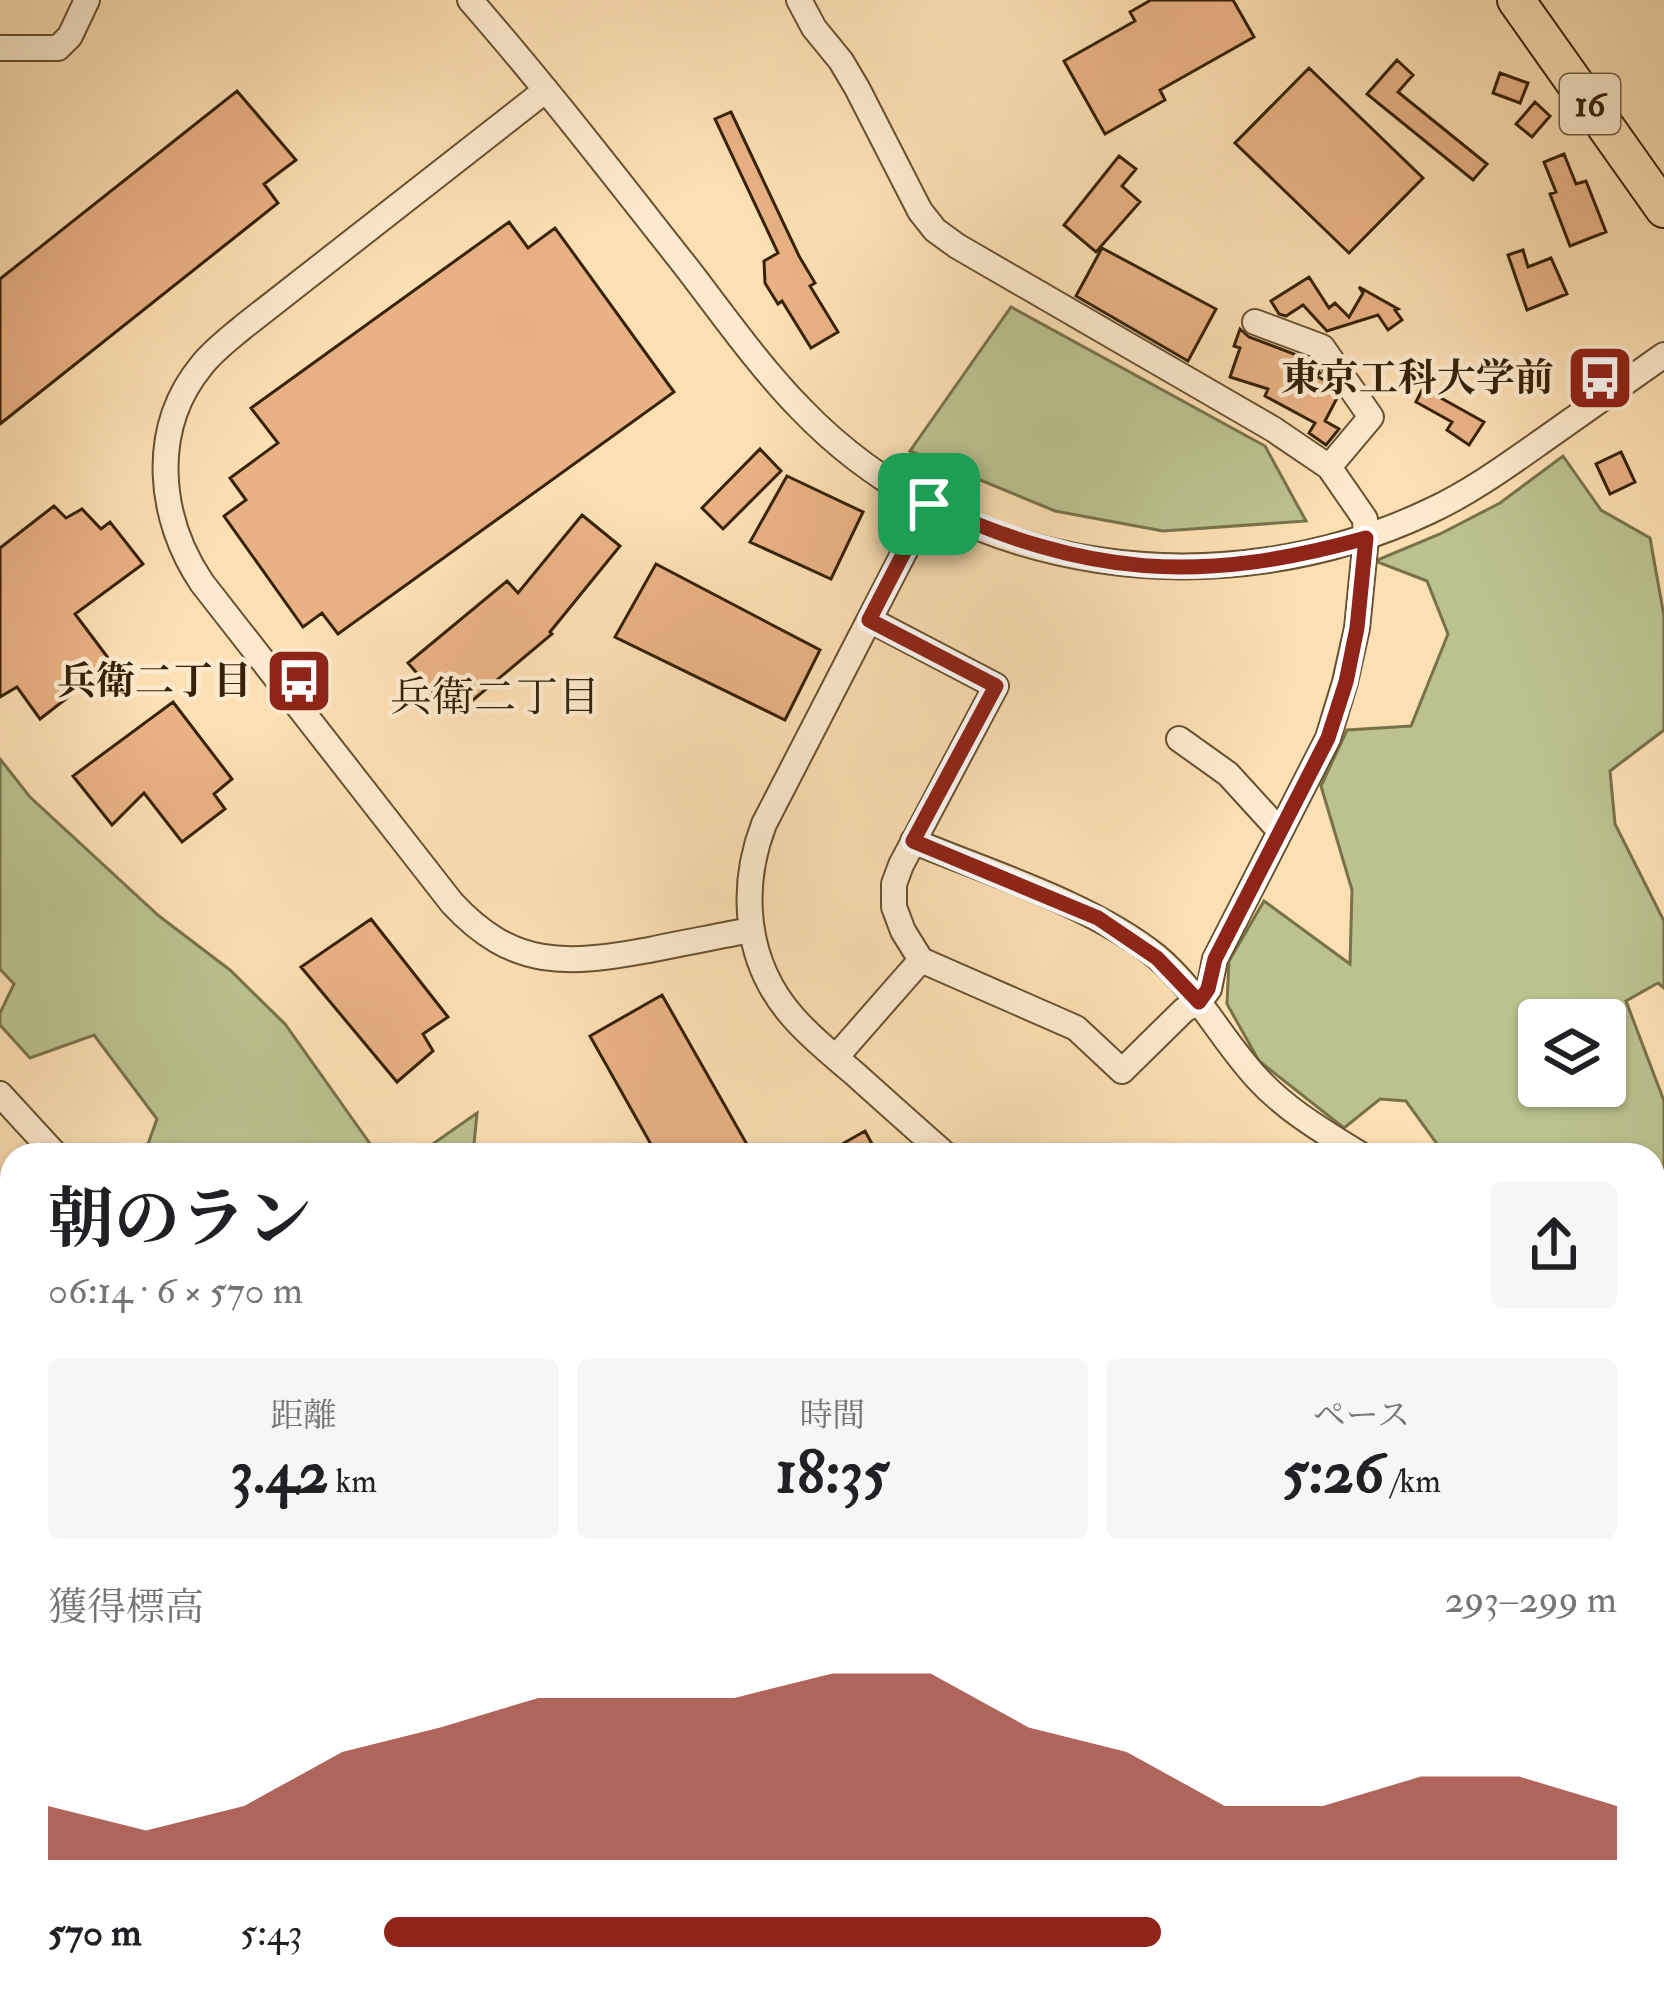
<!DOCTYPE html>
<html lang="ja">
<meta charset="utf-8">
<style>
:root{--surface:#fff;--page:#f6f6f6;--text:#202124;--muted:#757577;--accent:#8f2418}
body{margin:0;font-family:"IM FELL Double Pica","Noto Serif JP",serif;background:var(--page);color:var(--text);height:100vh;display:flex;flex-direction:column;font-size:45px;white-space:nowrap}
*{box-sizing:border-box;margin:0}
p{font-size:39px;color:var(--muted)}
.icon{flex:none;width:66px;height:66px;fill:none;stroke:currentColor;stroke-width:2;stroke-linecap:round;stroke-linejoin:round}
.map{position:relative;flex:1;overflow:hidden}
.panel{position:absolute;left:0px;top:1143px;width:1665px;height:858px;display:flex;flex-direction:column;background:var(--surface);border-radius:36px 36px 0 0;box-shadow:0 3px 9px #0004}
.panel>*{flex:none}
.controls{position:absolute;left:1518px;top:999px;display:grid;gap:24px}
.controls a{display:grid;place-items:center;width:108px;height:108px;border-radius:12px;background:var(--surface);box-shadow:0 3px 9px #0004;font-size:60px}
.pin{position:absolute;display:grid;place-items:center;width:102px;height:102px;color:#fff;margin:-51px;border-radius:24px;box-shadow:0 6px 18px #0006}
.round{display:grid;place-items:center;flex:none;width:126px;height:126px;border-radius:12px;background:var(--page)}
.overview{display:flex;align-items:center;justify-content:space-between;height:204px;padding:0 48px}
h1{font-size:66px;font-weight:700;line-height:90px}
.figures{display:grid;grid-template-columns:repeat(3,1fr);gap:18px;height:204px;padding:12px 48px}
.figures div{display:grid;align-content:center;border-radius:12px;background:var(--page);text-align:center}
.figures b{font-size:60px;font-weight:700}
.figures small{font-size:33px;font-weight:400}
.figures p{font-size:33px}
.chart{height:336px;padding:24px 48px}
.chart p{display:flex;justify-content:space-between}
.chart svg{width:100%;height:216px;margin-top:12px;fill:var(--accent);opacity:.7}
ul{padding:0 48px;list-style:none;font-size:39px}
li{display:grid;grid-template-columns:192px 144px 1fr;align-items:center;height:90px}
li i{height:30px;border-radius:15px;background:var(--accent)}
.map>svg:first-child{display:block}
</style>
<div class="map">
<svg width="1664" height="2001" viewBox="0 0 1664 2001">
<rect width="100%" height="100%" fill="#fcdfb3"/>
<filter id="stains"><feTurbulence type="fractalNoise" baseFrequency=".00167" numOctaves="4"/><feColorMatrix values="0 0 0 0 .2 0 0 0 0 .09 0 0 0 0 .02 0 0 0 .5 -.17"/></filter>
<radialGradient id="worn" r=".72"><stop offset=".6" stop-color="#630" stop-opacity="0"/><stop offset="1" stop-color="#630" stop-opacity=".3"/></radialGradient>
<!-- green -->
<path fill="#bbc28f" stroke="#78724a" stroke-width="3" fill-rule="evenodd" d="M1011 307 1265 446 1306 521 1163 531 1055 511 910 451Z
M1563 456 1601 510 1650 538 1664 616V730L1610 771 1615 824 1664 921V988L1658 983 1626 1001 1664 1101V1325L1659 1306 1653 1304V1155H1445L1406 1101 1380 1099 1344 1128 1259 1061 1227 1004 1229 961 1264 901 1350 964 1352 890 1321 786 1347 730 1411 726 1448 634 1427 581 1375 561 1440 534 1500 503ZM1539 1020H1605V1086H1539Z
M0 759 30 797 159 916 230 970 285 1024 378 1155H144L157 1119 94 1035 30 1058 0 1025V1013L14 984 0 969Z
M477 1113 473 1155H417Z
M0 1497 12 1502V1989H170L169 2001H0Z
M254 1989H421L423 1996 430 2001H254Z
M906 1989H1323V2001H907Z"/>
<!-- building -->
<path fill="#e9b284" stroke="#362206" stroke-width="3" d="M1151 0H1233L1254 37 1160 90 1165 100 1105 134 1064 61 1135 21 1130 12Z
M1397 60 1413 75 1398 92 1487 164 1473 180 1367 94Z
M1309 68 1423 178 1349 253 1235 143Z
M1500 73 1528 83 1520 103 1493 93Z
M237 91 296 160 264 184 278 203 0 424V279Z
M1535 102 1550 116 1532 137 1516 124Z
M731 112 799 256 815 283 810 286 838 332 811 348 782 301 778 304 765 283 764 261 778 253 715 119Z
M1564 154 1576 184 1586 181 1606 232 1570 246 1550 194 1556 192 1544 162Z
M1119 156 1136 169 1122 186 1140 202 1096 252 1064 225Z
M509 222 528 248 555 228 674 392 338 634 322 613 303 627 224 516 246 500 230 478 278 443 251 408Z
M1102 248 1216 309 1188 361 1076 296Z
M1523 250 1528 267 1551 258 1567 294 1527 310 1508 255Z
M1309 277 1329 308 1335 303 1349 317 1363 293 1359 287 1398 309 1395 310 1402 320 1388 330 1378 315 1327 331 1303 305 1286 316 1279 314 1271 301Z
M1240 329 1249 337 1302 357 1315 366 1320 373 1316 376 1326 381 1337 398 1325 421 1339 429 1326 445 1309 433 1315 423 1265 396 1268 389 1230 377 1240 348 1234 346Z
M1423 388 1484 422 1469 445 1447 430 1452 422 1416 402Z
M760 449 781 471 723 529 702 508Z
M1621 452 1635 482 1610 494 1596 464Z
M787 476 863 512 831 579 750 542Z
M54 506 66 518 82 509 101 529 110 522 143 564 75 614 112 663 40 719 17 687 0 697V548Z
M582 515 620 546 550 632 552 634 454 716 408 663 507 581 518 593Z
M656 564 820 650 785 720 615 637Z
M173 702 232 779 214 794 225 809 182 842 144 793 112 825 73 776Z
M371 919 448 1017 423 1034 433 1051 397 1082 301 967Z
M662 995 753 1155H657L590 1036Z
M865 1131 878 1155H823Z"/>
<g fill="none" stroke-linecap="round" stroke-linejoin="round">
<!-- minor casing -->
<g stroke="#685131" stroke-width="28">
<path id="minor" d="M470 0C546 87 616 178 687 268 724 316 759 366 801 409 963 578 1224 609 1430 511 1471 492 1508 465 1545 439 1585 411 1624 383 1664 355
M799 0 814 28 841 61 857 88 920 211 935 230 957 246 1273 429 1329 467 1365 519 1366 538 1357 628 1345 682 1328 738 1215 959 1209 989 1199 1002 1184 1010 1122 1071 1076 1028 921 960 903 931 894 907V884L901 865 996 686 870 620
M0 48H58L70 36 87 0
M546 90 243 327C229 339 214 350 202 365 149 429 158 518 202 583L452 903C513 969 566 965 649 950 682 943 716 937 750 930
M1255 322 1322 347 1371 417 1329 467
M929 504 764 824C739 889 745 963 793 1017 811 1038 834 1056 855 1074 885 1101 915 1128 946 1155
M1179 739 1228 774 1280 831
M913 841C990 873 1091 904 1156 956 1197 990 1221 1039 1257 1078 1286 1110 1324 1132 1361 1155
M836 1057 921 960
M0 1094 56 1155
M1653 1406 1664 1409
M680 1989 687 2001
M706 2001 768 1989"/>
</g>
<!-- highway casing -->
<g stroke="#362206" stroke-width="40">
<path id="highway" d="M1516 0 1664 209"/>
</g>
<!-- path -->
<path stroke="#362206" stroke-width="3" stroke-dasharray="9 6" stroke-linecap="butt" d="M631 1989 640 2001"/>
<!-- minor -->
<use href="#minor" stroke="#fdeace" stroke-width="24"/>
<!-- highway -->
<use href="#highway" stroke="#fcdfb3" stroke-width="36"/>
<!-- rail -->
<path stroke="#362206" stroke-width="6" stroke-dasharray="21 21" stroke-linecap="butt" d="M0 1221 12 1240
M0 1336 12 1367
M205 2001 206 1989"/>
</g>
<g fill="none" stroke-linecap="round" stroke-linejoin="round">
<!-- route casing -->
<g stroke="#fff" stroke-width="24">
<path id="route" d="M929 504C1088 576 1197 585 1366 538L1357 628 1346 682 1328 738 1215 959 1208 989 1199 1002 1157 958 1098 918 913 841 996 686 869 620Z"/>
</g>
<!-- route -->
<use href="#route" stroke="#8f2418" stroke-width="15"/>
</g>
<!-- icons -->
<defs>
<g id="bus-square" transform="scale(3.45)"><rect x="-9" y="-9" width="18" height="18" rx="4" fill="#8f2418" stroke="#fdeace"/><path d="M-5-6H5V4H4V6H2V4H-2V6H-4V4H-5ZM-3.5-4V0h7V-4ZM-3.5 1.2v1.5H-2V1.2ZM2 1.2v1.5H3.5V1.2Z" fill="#fff"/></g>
</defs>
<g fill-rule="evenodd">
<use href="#bus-square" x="1600" y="378"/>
<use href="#bus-square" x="299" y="681"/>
</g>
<g text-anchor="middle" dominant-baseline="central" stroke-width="9" stroke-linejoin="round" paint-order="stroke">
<!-- shield labels -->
<rect fill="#fdeace" stroke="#725e42" stroke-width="3" x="1560" y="74" width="60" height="60" rx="9"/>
<g font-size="36" font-weight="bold" fill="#362206">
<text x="1590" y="104">16</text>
</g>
<!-- poi labels -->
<g font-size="39" font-weight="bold" fill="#362206" stroke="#fdeace" text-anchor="end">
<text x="1554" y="378">東京工科大学前</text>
<text x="252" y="681">兵衛二丁目</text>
</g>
<!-- neighbourhood labels -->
<g font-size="42" fill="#362206" stroke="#fdeace">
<text x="495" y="698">兵衛二丁目</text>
</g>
</g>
<rect width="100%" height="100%" filter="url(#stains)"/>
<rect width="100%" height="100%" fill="url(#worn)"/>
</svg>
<div class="controls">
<a><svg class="icon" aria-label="layers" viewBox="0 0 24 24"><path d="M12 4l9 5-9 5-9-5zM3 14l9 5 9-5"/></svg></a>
</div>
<div class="pin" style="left:929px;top:504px;background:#1e9e55"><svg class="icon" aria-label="arrive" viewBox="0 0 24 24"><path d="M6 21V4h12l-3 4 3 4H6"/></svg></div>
<section class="panel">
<div class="overview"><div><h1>朝のラン</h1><p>06:14 · 6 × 570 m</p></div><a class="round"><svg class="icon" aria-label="share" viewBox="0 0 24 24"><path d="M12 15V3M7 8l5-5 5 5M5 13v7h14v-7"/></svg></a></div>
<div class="figures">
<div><p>距離</p><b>3.42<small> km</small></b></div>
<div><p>時間</p><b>18:35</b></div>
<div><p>ペース</p><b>5:26<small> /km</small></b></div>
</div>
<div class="chart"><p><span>獲得標高</span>293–299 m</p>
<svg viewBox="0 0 160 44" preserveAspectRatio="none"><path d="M0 44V33L10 38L20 33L30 22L40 17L50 11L60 11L70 11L80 6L90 6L100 17L110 22L120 33L130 33L140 27L150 27L160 33V44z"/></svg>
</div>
<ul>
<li><b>570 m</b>5:43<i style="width:63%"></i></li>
</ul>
</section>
</div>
